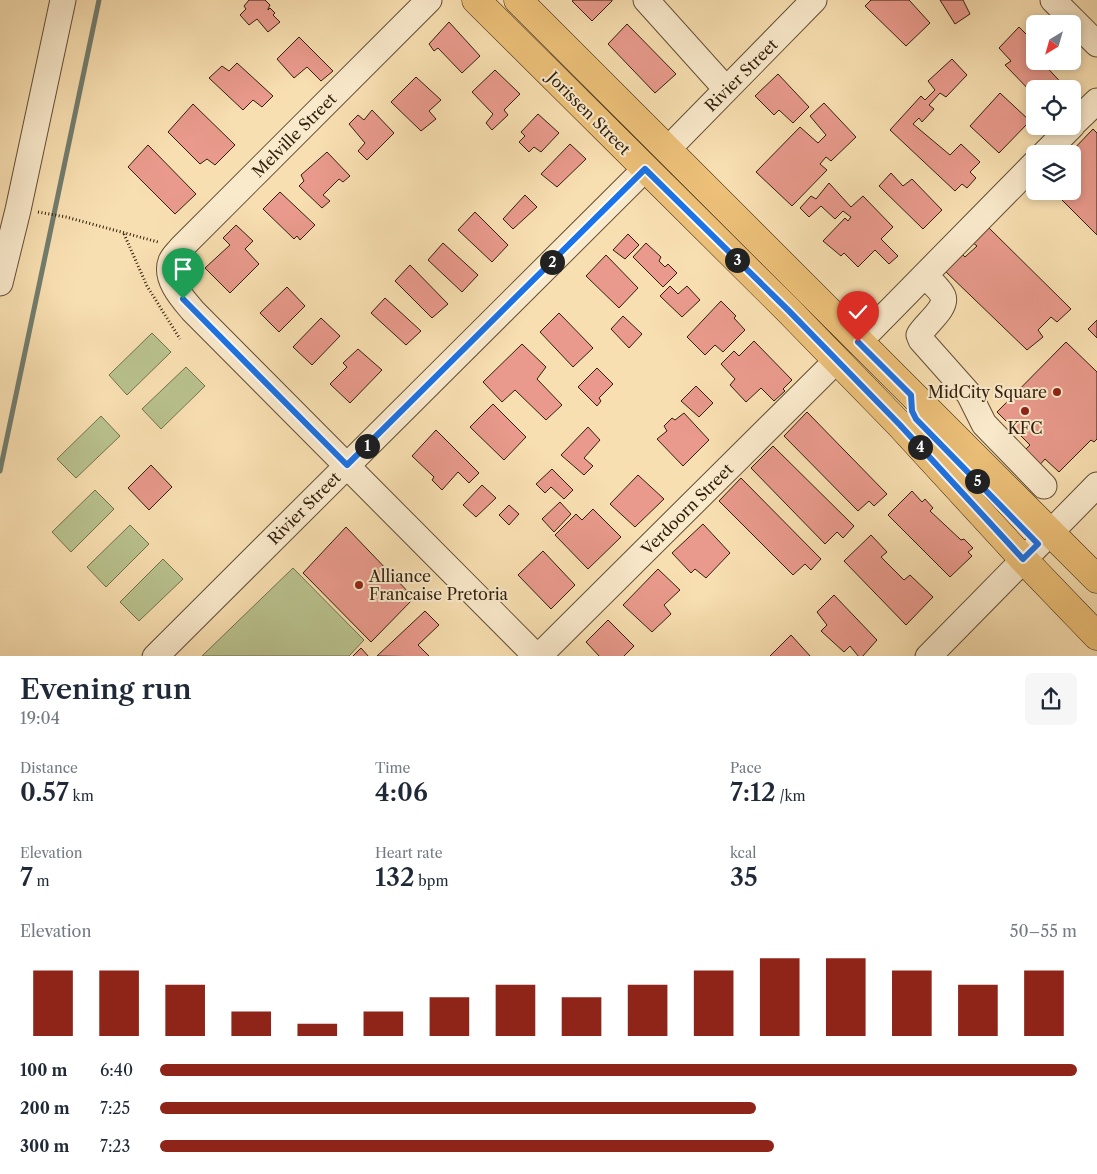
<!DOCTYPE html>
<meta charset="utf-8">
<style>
:root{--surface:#fff;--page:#f6f6f7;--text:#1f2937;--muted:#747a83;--accent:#8f2418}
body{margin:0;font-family:"Libre Caslon Text",serif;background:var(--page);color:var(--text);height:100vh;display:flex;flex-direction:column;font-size:19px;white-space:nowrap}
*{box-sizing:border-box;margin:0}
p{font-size:16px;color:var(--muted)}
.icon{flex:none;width:28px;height:28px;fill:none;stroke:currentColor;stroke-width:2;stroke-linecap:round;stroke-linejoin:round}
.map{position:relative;height:656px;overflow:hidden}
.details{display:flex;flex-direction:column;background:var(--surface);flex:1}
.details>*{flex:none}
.needle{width:32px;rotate:217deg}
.controls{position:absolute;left:1026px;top:15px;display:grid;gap:10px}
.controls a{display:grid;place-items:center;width:55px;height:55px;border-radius:8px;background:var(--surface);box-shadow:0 2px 8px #0003;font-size:25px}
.pin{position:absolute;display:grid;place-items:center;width:42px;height:42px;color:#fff;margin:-51px -21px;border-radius:50% 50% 50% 0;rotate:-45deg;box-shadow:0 0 5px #0007}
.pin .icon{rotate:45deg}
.km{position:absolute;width:25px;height:25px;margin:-12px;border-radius:50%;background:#222;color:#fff;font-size:14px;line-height:25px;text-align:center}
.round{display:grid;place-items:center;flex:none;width:52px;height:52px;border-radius:8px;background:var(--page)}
.headline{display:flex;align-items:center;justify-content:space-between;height:85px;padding:0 20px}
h1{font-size:28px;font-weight:600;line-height:38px}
.stats{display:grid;grid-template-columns:repeat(3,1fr);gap:8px;height:85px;padding:5px 20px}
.stats div{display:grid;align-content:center}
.stats b{font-size:25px;font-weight:600}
.stats small{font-size:14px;font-weight:400}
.stats p{font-size:14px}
.chart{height:140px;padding:10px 20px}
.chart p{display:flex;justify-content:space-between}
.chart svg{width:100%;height:90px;margin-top:5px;stroke:var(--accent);stroke-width:6}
ul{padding:0 20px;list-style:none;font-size:16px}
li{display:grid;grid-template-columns:80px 60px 1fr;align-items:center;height:38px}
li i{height:12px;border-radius:6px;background:var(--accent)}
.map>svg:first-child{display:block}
</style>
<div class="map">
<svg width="1097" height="657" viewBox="0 0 1097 657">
<rect width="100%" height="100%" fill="#f8dfb1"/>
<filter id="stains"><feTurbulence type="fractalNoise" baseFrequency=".004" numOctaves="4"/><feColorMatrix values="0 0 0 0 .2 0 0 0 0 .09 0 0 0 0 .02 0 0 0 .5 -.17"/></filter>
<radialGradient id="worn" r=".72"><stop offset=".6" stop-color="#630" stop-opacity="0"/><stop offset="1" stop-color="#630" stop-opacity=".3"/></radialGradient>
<!-- garden -->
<path fill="#b9c28e" stroke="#75704d" d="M152 333 171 352 127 395 109 375Z
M186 367 205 386 161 429 142 409Z
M101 416 120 436 76 478 57 459Z
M95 490 114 509 71 552 52 532Z
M130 525 149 544 106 587 87 567Z
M163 559 183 579 139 621 120 602Z
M293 568 364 640 349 656H202Z"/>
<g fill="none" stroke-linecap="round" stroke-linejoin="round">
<!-- stream -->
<path stroke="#727d6e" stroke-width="5" d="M0 471 99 0"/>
</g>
<!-- building -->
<path fill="#e99a8c" stroke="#311f0c" d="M249 0H265L270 5 268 9V10L270 8 275 13 273 15 280 22 268 32 257 19 249 25 240 15 246 9 244 6Z
M574 0H612V1L592 21 572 1Z
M871 0H909L930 23 906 46 865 6Z
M940 0H963L970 14 955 24Z
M449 22 480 56 462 73 438 48 434 51 429 44Z
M627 24 676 74 655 93 608 44Z
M1019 27 1034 42 1028 48 1035 55V61H1041L1067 89H1035V96L1005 65 1011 61 999 48Z
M299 37 333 71 321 81 307 67 294 78 277 59Z
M952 59 967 75 946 97 940 93 929 105 934 109 922 122 919 118 913 124 950 155 961 144 980 162 970 172 976 178 967 188 962 184 955 191 890 130 921 96 925 100 935 90 928 81Z
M237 63 273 96 262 107 253 100 243 110 209 78 222 66 229 71Z
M495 70 520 94 504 110 508 115 492 130 486 123 493 114 472 92Z
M778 74 809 107 793 123 779 110 774 115 755 96Z
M416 77 441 100 429 111 436 119 421 131 391 102Z
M1000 93 1030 121 999 153 970 126Z
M824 103 856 137 831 161 826 157 820 164 827 170 792 206 756 172 800 127 818 143 826 135 810 116Z
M193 104 235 145 215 165 207 159 200 164 168 132Z
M372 110 394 133 367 160 358 151 365 143 349 124 358 115 364 120Z
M538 114 559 133 541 152 534 147 529 152 519 142 525 136 521 132Z
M1093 129 1097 133V235L1053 191H1072V154H1069Z
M570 144 586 159 557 187 541 174Z
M148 145 196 194 175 214 128 167Z
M327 152 350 176 343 182 339 179 323 195 330 201 322 208 299 186 304 181 301 175Z
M891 173 903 186 912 179 942 210 923 229 879 186Z
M829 183 851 207 863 196 893 227 881 239 898 256 889 264 875 250 858 267 844 253 841 256 823 241 845 218 848 221 851 217 843 211 835 219 821 206 809 217 800 208 811 196 816 199Z
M280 192 315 225 300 240 297 236 294 239 263 209Z
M525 195 537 207 513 229 503 219Z
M475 212 508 245 492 262 458 230Z
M236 225 253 241 245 249 259 264 230 293 205 268 230 245 223 238Z
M987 226 1071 309 1057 322 1051 317 1038 330 1043 337 1027 350 944 270 961 253 965 257 977 246 972 242Z
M628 234 639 245 625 259 613 250Z
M443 243 478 275 462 292 428 260Z
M646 243 661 257 659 261 665 267 668 264 677 273 663 287 633 257Z
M606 255 638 288 619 308 586 276Z
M410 265 448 304 432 318 395 281Z
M670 286 678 294 687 286 700 300 682 317 660 296Z
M287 287 305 306 279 332 260 313Z
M385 298 421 331 406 345 371 313Z
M721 301 736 316 734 318 745 330 723 352 715 345 705 355 687 337Z
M559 313 593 348 573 367 540 332Z
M623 316 642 334 629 348 611 329Z
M321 318 340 336 312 365 293 347Z
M1097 320V338L1088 329Z
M754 341 792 380 783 389 785 391 774 401 761 388 746 402 730 385 735 379 721 364 734 351 739 356Z
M1066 342 1097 372V439L1094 442 1091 440 1059 472 1045 459 1036 469 1021 454 1030 445 997 412Z
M522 344 546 367 537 379 562 405 546 420 515 390 502 402 483 382Z
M358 349 382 370 350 403 330 384 347 367 343 363Z
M597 368 613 384 599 398 601 401 597 406 578 387Z
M696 386 713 403 699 417 681 401Z
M493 404 526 437 504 460 470 427Z
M807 412 887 494 874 506 869 501 858 511 784 436Z
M684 413 709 440 683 466 657 439 667 431 664 426 672 418 675 420Z
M588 427 600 440 584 458 593 466 584 475 561 455Z
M436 430 479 473 469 483 458 472 442 490 432 480 434 477 412 456Z
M773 446 854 526 843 538 837 532 825 544 751 468Z
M151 465 172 487 149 510 128 488Z
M552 469 573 490 564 499 551 487 545 493 536 484Z
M638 475 664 499 635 527 610 504Z
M741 478 821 559 811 570 805 564 793 575 719 501Z
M482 485 496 498 476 517 463 505Z
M912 491 922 502 925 499 933 508 930 511 961 540 964 539 973 548 968 552 972 556 950 577 888 515Z
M560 502 571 514 554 532 542 519Z
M509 505 519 514 509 525 499 515Z
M593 509 621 537 588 569 555 535 576 514 582 520Z
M703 524 730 553 706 578 695 569 691 573 672 553Z
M346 527 414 598 371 642 303 573Z
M871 535 887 552 881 557 904 580 910 575 933 597 906 625 844 561Z
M543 551 575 585 551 609 518 575Z
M658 569 680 590 664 605 671 614 652 632 623 605Z
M834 595 877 640 862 657H859L850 646 844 652 821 631 827 625 817 612Z
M425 611 439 625 418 645 430 657 377 656Z
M608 620 634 646 623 657H600L586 642Z
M791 635 811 657H771L770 656Z
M361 648 369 657H352Z"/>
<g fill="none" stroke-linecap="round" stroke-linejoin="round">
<!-- minor casing -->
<g stroke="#634f35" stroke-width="27">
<path id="minor" d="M429 0 181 248C178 252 173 256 171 261 164 279 183 299 193 311L537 657
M646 0 726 89
M1053 0 1097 44
M1072 125 1097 101
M667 150 814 0
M1044 154 1072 126
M925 275C930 281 940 289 943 296 948 308 925 324 919 335L921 340 969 394 984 424 1044 486
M0 283 18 210 63 0
M859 342 1035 163
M155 657 645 169
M538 657 836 361
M928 657 1097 485"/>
</g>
<!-- major casing -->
<g stroke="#311f0c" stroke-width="29">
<path id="major" d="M476 0 788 310 900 425 1023 559 1097 636
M518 0 1097 579"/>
</g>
<!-- path -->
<path stroke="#311f0c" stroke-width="3" stroke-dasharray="1 2.5" stroke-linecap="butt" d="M38 212 66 217 158 242
M124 234 147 286 180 339"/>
<!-- minor -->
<use href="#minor" stroke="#faeacc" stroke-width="25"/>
<!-- major -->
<use href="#major" stroke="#ecc078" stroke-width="28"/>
</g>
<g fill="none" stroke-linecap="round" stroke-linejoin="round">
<!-- route casing -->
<g stroke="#fff" stroke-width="10">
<path id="route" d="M183 299 347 465 645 169 788 310 900 425 1023 559 1038 544 916 419 912 411 911 395 858 342"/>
</g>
<!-- route -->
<use href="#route" stroke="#1a73e8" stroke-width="6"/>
</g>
<!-- markers -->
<g fill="#8f2418" stroke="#faeacc" stroke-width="2">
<circle cx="1057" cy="392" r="5"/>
<circle cx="1025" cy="411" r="5"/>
<circle cx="359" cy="585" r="5"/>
</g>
<g text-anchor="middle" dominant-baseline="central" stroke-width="4" stroke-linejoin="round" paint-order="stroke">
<!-- street labels -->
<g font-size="16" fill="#311f0c" stroke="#faeacc">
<text transform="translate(741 75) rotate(-45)">Rivier Street</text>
<text transform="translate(589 113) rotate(45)">Jorissen Street</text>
<text transform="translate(294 135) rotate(-45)">Melville Street</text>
<text transform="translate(304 508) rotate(-45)">Rivier Street</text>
<text transform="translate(687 509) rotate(-45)">Verdoorn Street</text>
</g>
<!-- poi labels -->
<g font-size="16" fill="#311f0c" stroke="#faeacc" text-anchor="end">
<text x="1047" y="392">MidCity Square</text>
<text x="1025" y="428" text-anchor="middle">KFC</text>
<text x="369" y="576" text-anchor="start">Alliance<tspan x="369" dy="18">Francaise Pretoria</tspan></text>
</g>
</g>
<rect width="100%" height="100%" filter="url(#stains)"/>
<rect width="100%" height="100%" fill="url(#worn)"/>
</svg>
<div class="controls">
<a><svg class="needle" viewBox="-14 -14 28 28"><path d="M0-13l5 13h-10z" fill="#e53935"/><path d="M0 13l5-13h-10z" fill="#747a83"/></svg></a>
<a><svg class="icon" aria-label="locate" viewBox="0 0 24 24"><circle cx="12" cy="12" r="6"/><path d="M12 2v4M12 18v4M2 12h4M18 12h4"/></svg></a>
<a><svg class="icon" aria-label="layers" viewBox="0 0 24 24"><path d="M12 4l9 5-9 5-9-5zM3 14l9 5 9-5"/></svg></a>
</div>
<div class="pin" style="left:183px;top:299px;background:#1e9e55"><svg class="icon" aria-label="arrive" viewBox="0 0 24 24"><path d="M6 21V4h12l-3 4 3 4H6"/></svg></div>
<div class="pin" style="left:858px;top:342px;background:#d93025"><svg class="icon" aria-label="check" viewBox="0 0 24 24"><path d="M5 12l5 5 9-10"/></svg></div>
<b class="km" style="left:367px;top:446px">1</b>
<b class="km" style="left:552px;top:262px">2</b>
<b class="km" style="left:737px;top:260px">3</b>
<b class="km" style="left:920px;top:447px">4</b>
<b class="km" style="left:977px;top:481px">5</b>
</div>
<section class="details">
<div class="headline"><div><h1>Evening run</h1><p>19:04</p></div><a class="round"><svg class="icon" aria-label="share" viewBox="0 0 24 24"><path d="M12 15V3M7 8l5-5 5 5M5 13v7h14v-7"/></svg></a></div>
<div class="stats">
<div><p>Distance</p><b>0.57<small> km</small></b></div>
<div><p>Time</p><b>4:06</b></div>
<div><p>Pace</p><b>7:12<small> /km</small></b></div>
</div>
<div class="stats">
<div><p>Elevation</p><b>7<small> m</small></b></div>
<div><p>Heart rate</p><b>132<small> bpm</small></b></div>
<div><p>kcal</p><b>35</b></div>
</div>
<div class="chart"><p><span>Elevation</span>50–55 m</p>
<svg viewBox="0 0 160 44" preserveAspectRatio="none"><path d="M5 44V12M15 44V12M25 44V19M35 44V32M45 44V38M55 44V32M65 44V25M75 44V19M85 44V25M95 44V19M105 44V12M115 44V6M125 44V6M135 44V12M145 44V19M155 44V12"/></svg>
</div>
<ul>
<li><b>100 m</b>6:40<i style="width:100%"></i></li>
<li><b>200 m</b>7:25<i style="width:65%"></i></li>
<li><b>300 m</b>7:23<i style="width:67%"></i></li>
</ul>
</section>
